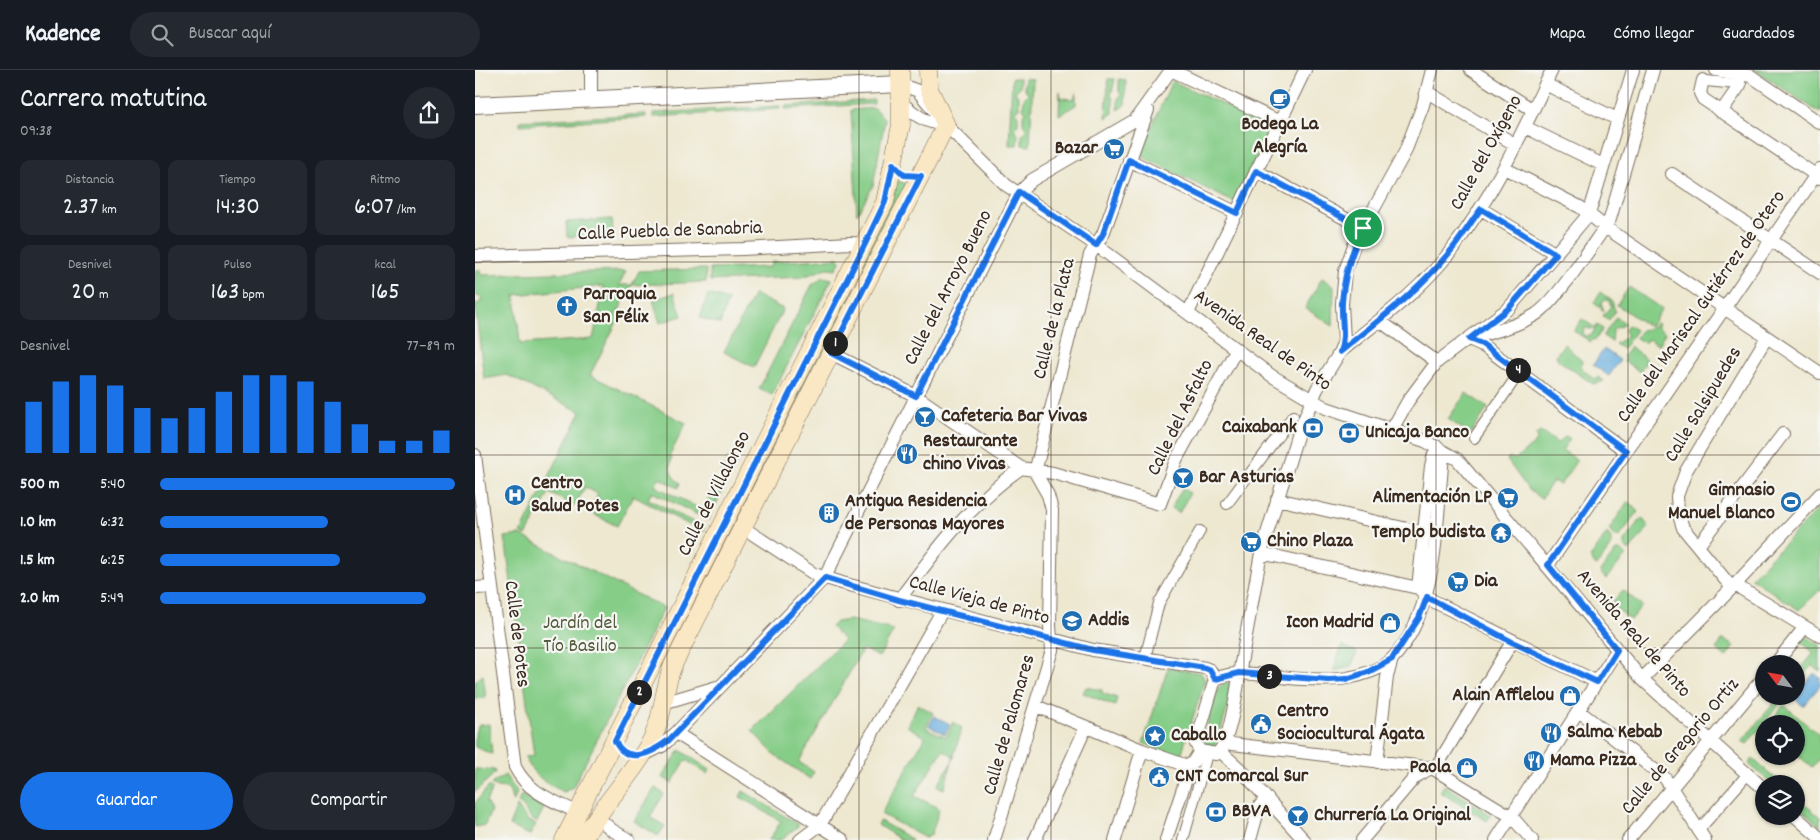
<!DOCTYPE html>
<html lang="es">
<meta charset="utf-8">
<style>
:root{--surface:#171b24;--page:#242831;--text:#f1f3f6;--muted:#9ea1a6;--line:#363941;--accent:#1a73e8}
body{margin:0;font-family:Dekko,sans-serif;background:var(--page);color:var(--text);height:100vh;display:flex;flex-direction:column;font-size:19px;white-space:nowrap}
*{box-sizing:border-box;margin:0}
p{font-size:16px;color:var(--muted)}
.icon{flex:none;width:28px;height:28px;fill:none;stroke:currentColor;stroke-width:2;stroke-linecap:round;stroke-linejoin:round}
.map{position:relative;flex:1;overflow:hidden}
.details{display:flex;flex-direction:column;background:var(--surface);width:475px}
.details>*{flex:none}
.needle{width:32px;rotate:301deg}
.fabs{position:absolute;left:1280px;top:585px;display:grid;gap:10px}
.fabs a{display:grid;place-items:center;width:50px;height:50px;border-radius:50%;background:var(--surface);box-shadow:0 1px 4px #0004;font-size:25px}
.pin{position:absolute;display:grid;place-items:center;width:42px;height:42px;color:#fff;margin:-21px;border:2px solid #fff;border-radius:50%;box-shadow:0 1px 5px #0007}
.km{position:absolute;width:25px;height:25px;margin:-12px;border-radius:50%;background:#222;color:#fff;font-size:14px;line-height:25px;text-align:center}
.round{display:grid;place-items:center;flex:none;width:52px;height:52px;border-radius:26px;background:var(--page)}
.overview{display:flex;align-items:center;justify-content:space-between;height:85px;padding:0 20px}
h1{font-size:28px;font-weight:600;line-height:38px}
.metrics{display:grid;grid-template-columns:repeat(3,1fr);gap:8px;height:85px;padding:5px 20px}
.metrics div{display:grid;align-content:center;border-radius:10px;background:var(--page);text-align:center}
.metrics b{font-size:25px;font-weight:600}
.metrics small{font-size:14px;font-weight:400}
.metrics p{font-size:14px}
.chart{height:140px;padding:10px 20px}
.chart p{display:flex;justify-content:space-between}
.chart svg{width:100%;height:90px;margin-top:5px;stroke:var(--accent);stroke-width:6}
.cta{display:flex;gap:10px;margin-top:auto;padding:10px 20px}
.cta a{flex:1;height:58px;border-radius:30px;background:var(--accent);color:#fff;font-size:20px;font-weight:600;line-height:58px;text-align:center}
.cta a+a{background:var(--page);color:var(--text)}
ul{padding:0 20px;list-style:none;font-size:16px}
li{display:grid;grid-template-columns:80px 60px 1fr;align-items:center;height:38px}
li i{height:12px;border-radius:6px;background:var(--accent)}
header{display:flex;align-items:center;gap:30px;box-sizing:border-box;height:70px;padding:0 25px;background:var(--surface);border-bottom:1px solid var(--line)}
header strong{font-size:24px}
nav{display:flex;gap:28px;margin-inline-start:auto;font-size:18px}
.search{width:350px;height:45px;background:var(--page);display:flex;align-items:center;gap:12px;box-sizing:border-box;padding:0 18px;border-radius:28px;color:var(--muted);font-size:19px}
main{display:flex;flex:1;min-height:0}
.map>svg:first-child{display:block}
</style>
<header>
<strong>Kadence</strong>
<div class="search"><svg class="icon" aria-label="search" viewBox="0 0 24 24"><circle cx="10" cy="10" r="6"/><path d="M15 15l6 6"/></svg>Buscar aquí</div>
<nav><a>Mapa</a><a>Cómo llegar</a><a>Guardados</a></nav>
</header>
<main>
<section class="details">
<div class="overview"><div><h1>Carrera matutina</h1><p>09:38</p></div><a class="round"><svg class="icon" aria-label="share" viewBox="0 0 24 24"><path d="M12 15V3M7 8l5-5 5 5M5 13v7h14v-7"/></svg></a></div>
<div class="metrics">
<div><p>Distancia</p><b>2.37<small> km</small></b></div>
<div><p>Tiempo</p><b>14:30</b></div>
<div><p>Ritmo</p><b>6:07<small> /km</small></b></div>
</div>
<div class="metrics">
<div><p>Desnivel</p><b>20<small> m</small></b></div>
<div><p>Pulso</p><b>163<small> bpm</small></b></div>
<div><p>kcal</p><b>165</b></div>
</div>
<div class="chart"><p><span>Desnivel</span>77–89 m</p>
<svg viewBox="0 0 160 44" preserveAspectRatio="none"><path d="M5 44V19M15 44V9M25 44V6M35 44V11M45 44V22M55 44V27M65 44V22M75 44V14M85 44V6M95 44V6M105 44V9M115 44V19M125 44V30M135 44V38M145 44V38M155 44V33"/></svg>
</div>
<ul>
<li><b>500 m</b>5:40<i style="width:100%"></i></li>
<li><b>1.0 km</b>6:32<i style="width:57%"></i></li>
<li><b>1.5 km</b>6:25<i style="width:61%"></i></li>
<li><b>2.0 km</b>5:49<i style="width:90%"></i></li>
</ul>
<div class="cta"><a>Guardar</a><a>Compartir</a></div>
</section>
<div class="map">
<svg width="1345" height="770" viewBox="0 0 1345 770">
<rect width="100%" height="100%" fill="#f6f6f2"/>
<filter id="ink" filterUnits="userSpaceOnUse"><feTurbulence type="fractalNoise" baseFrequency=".02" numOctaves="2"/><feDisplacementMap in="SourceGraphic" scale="10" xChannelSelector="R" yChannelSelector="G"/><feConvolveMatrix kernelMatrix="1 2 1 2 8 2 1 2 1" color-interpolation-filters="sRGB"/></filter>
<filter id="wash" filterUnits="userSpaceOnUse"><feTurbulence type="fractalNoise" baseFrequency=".0096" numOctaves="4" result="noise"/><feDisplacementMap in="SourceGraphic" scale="20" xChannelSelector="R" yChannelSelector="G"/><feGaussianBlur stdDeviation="1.12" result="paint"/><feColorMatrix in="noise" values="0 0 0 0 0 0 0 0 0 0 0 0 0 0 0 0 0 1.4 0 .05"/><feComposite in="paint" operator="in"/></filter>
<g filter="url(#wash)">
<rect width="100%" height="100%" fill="#eee8d0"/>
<!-- green -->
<path fill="#86cd88" stroke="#607c53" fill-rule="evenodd" d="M1280 0H1345V43Z
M537 8H545V17L540 22 544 28V38L540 41 543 45V54L539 58 543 65 542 75H534Z
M550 8 558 9 555 76 547 75V65L552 60 548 54V45L551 42 548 38 549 28 553 24 549 17Z
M633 9H640L636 25 638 29V43L631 48Z
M644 9 651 10 650 35 643 40V29L646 25 644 21Z
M697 11 795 56 760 133 664 85Z
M585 21 586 28 599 29 601 22V35L584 45Z
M399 30V34L310 39V36Z
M305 36V39L179 47 178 43Z
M399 38 410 49 398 116 382 144 376 40Z
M171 44V47L45 55V51Z
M422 110 433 115 385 210 380 207Z
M137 149 138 164 92 167 91 152Z
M363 188 365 192 361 199 352 198 328 207 235 211V199L295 197 297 192Z
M231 199V212L157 215 141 246 144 248 115 305 211 353 194 387 197 388C193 399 196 407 205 413L203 418 184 408 180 416 236 444 233 450 177 422 173 429 230 458 228 462 158 426 142 456 114 442 123 424 110 417 100 436 74 423 51 466 46 463 106 342 32 305 9 309 0 236V233L4 234 7 228 0 225V200H5L6 205 151 201 144 215H157L164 201ZM129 216 118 269 45 274 40 225Z
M348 207 357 209 297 325 284 319 337 215Z
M847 208 859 216 858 256 830 238Z
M375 217 380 219 256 466 250 463Z
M1154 217 1187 239 1175 257 1142 235Z
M1125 222 1137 231 1140 241 1134 250 1128 246 1136 236 1134 231 1130 230 1126 233 1129 241 1119 233Z
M199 223 207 246 185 253 178 230Z
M233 224 253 230 245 254 225 248Z
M279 224 308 239 279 297 249 282Z
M1141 247 1150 253 1147 256 1138 259 1137 272 1128 266Z
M1107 249 1119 257 1117 259 1109 258 1108 264 1110 266H1116L1122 255 1128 259 1120 270 1118 269 1116 272 1099 261Z
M1180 253 1183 254 1181 257 1190 263 1183 275 1173 269 1170 273 1161 268 1166 260 1177 258Z
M1153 255 1161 260 1148 279 1140 274 1151 267 1150 258Z
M1089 274 1107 291 1106 298 1120 310 1123 307 1129 311 1118 314 1083 290 1081 285Z
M1155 276 1172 290 1165 302 1149 291 1150 289 1148 287Z
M991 323 1013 338 995 364 973 349Z
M1065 362 1083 373 1091 366 1095 369 1087 380 1102 390 1085 415 1078 411 1066 429 1053 419 1032 390 1033 388 1041 389 1062 371 1061 365Z
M255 386 263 390 253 411 245 406Z
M242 412 250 416 239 438 231 433Z
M707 419 715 423 704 443 696 438Z
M1153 431 1163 442 1144 467H1140L1134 460Z
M1345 437V520L1324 540 1276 508Z
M1167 448 1174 457 1154 481 1149 476V471Z
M1132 463 1136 469V477L1121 496 1115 488Z
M45 465 189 538 98 717 89 722C70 713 58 706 50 687L59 686 30 467Z
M246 472 252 475 189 600 183 599Z
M1145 480 1151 485 1131 509 1125 502 1141 481Z
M1148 520 1167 536 1156 550 1136 534Z
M375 550 419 560 404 587 388 579 324 692 339 702 335 709 300 685 277 661 369 570 356 557 361 552Z
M1330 566 1345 575V601L1337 595 1321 614V604L1339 583 1326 572Z
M1248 570 1259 576 1251 588 1241 579Z
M867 575 882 582 876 597 858 601Z
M693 598 726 603 730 610 706 685 702 687 668 673Z
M8 605 11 628 0 629V611Z
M750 612 754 613 758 620 742 672 739 676H733L728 669 743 618Z
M611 617 627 620V623L642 628 640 636 608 623Z
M1305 626H1311L1272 674 1267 671Z
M443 634 458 643 451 658 471 667 478 652 487 658 469 719 462 716 480 687 468 680 439 726 462 737 464 741 456 765 450 768 406 744 450 667 432 656Z
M1309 635 1345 666V687L1337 697 1321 684V654H1293Z
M14 654 17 684 0 677V663L4 655Z
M205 680 235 700 232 704 211 690 197 713 187 707Z
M1278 689 1307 714H1297L1274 694Z
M0 699 19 700 20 703 0 722Z
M30 705 42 722 39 731 37 730 35 722 31 718 22 717 16 714Z
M969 715 1016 745 1012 751 965 722Z
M14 716 17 719 11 732 16 741 10 755 0 757V733Z
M180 718 189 724 175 747 190 756 183 766 159 751Z
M268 721 323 754V756L306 770H294L306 751 265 727Z
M46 725 69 738 62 752C51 748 52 737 43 733Z
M1321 727 1345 747V756L1321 735Z
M42 736 53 751 61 754 55 765 34 756Z
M405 751 438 770H426L403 755Z"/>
<!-- water -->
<path fill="#68adde" stroke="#526c7e" d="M1129 279 1145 290 1134 306 1118 295Z
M1339 603 1345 608V616L1328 636 1319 628Z
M459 646 475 654 470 664 454 656Z"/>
</g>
<g filter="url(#ink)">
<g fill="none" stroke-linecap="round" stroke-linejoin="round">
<!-- pedestrian casing -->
<g stroke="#7a6c5c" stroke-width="12">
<path id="pedestrian" d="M1231 11 1262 14
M999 368 1040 309
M752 434 818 346
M670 588 684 533 725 461
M1223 761 1272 705
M708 770 732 684"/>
</g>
<!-- minor casing -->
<g stroke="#7a6c5c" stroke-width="14">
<path id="minor" d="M116 0V29
M696 0 805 52
M957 0 948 35 930 82 879 175 870 201 867 234 869 271 865 282 842 319 822 366 786 483 766 593C763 611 756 675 741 684L725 681 721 674 740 609C767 597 799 608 827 609 842 609 857 611 872 608 886 606 907 599 917 589 964 541 961 449 968 386L961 376
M996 0 1058 40
M1241 0 1276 6 1345 53
M1228 10 1225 23 1228 29 1345 108
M425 14 443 21 471 55 531 115 621 175 797 306 851 338 950 371 982 389 1167 609 1289 719
M1070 14 1142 49
M952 22 1041 75
M427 33C441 46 451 53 471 55
M1246 42 1265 15
M1050 57 1128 95
M654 90 762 143
M1029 98 1105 137 1130 157 1345 303
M781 101 888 158
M1197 104 1345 203
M1006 139 1081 184
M0 186 268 179 375 173 391 174
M713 243 830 0
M905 251 962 292
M999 267C1020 262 1042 256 1060 245 1081 232 1115 178 1130 157L1135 149 1178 0
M994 269 1007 275 1151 381
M865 282C903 251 945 221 975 182 1018 127 1047 63 1077 0
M356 283 441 326 546 398 578 403 685 434 701 390 761 280
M916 361 933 331 962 292 1034 238 1114 144 1158 0
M0 385 40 697C53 723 79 731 104 743
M560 402 615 185 628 164 673 40
M802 429 941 461 960 462
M267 457 339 504 367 513 618 580 730 598 735 600 740 609
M1223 476 1308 364
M786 483 943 518 958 531 1122 612
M1073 495 1345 99
M1260 515 1345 566
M0 518 17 517
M943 518 956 396 961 376
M1257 518 1345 424
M424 530C460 481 495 434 546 398
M1300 594 1330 557
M1167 609 1257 518 1208 458 1203 442 1202 426 1211 401 1292 267
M188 633 242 617
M561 636 667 680 715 697
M1104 641 1190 708 1230 770
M201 663 368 770
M749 673 957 698 1037 747 1057 770
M745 681 767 701 829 770
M167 686 187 676 201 663 350 507 544 123 557 110 660 50 696 0
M902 692 912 607 917 589
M121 746 137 760 154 770
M1320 746 1345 768
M325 770 345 755 467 541
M519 770 577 580 575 556 577 440 573 425 560 402
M560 770 611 657
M640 770 667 680
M691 770 715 697 725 681
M775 770 784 737 787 733 793 729
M887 770 940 707 963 694 1037 572
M1021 770 1142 580
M1153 770 1289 607"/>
</g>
<!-- tertiary casing -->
<g stroke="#7a6c5c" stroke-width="18">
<path id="tertiary" d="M0 35 425 14"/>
</g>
<!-- secondary casing -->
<g stroke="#7a6c5c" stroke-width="19">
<path id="secondary" d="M89 770 410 132 426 55 425 0
M108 770C127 733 158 706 177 669 189 646 188 619 198 595L471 55 454 19 453 0"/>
</g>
<!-- pedestrian -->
<use href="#pedestrian" stroke="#fff" stroke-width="10"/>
<!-- minor -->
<use href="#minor" stroke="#fff" stroke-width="12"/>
<!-- tertiary -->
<use href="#tertiary" stroke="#fff" stroke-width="16"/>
<!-- secondary -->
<use href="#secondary" stroke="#fae7c3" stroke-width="18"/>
</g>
</g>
<g fill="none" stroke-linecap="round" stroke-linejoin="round" filter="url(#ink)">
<!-- route casing -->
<g stroke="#fff" stroke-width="10">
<path id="route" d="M654 90 762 143 781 101 888 158C876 182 869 205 867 232 866 250 871 266 865 282 903 251 943 221 974 183 986 169 995 153 1006 139L1081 184 1034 238 994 269 1007 274 1151 381 1073 495 1142 580 1122 612 1037 572 952 527 944 548 917 589 893 602 871 609 854 610 764 603 740 609 735 600 730 598 618 580 424 530 350 508 194 670C177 683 152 696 140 671L390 174 410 132 418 94 429 105 446 106 356 283 441 326 544 122 621 175 628 164Z"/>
</g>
<!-- route -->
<use href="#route" stroke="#1a73e8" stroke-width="6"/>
</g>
<!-- grid -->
<path fill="none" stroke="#3b2a1e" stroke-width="1" stroke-opacity="0.55" d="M192 0V770M384 0V770M576 0V770M769 0V770M961 0V770M1153 0V770M0 192H1345M0 385H1345M0 578H1345"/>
<!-- icons -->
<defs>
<g id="cafe-disc" transform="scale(1.125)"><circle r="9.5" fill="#1f6fb2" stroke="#f6f6f2"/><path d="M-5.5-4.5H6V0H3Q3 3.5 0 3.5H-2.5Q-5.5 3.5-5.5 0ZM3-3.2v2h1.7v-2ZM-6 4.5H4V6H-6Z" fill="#fff"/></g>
<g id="supermarket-disc" transform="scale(1.125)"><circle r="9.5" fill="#1f6fb2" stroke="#f6f6f2"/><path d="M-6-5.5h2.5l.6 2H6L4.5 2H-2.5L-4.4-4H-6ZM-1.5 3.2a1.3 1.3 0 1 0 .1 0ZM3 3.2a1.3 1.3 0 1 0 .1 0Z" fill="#fff"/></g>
<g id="church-disc" transform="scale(1.125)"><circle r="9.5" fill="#1f6fb2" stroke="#f6f6f2"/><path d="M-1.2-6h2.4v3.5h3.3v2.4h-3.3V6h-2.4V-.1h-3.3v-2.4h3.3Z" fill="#fff"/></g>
<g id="bar-disc" transform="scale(1.125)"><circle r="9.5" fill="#1f6fb2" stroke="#f6f6f2"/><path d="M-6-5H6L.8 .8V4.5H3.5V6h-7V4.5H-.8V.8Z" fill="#fff"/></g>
<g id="bank-disc" transform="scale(1.125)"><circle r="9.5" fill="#1f6fb2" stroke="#f6f6f2"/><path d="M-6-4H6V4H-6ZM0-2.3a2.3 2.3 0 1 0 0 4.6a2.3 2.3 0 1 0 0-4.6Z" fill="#fff"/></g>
<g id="restaurant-disc" transform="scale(1.125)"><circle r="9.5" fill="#1f6fb2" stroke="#f6f6f2"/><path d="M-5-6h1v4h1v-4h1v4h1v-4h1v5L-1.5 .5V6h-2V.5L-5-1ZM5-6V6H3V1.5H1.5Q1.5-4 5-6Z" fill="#fff"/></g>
<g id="hospital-disc" transform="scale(1.125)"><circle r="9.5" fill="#1f6fb2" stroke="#f6f6f2"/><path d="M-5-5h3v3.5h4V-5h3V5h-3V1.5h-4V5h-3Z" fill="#fff"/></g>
<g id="stadium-disc" transform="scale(1.125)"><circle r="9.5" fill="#1f6fb2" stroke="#f6f6f2"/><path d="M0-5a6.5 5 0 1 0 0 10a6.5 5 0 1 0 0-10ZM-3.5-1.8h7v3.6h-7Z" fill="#fff"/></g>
<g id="building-disc" transform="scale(1.125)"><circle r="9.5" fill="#1f6fb2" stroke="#f6f6f2"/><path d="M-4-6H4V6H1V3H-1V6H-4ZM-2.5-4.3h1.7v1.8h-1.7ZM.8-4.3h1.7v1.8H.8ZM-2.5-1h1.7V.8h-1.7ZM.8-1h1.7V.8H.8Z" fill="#fff"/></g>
<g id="temple-disc" transform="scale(1.125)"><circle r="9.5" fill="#1f6fb2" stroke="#f6f6f2"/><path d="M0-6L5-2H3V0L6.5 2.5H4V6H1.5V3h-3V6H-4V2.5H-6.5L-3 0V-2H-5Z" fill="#fff"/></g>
<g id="school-disc" transform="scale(1.125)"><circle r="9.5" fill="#1f6fb2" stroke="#f6f6f2"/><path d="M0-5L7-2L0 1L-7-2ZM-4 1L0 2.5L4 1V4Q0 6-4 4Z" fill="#fff"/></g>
<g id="shop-disc" transform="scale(1.125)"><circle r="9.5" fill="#1f6fb2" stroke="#f6f6f2"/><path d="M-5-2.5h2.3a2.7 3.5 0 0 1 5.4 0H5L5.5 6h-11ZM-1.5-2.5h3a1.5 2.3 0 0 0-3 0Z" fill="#fff"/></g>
<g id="civic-disc" transform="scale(1.125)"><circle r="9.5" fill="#1f6fb2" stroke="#f6f6f2"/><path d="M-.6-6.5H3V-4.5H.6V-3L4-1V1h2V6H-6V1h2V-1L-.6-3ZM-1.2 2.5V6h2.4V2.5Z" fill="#fff"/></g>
<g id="sight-disc" transform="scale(1.125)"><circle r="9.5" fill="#1f6fb2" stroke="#f6f6f2"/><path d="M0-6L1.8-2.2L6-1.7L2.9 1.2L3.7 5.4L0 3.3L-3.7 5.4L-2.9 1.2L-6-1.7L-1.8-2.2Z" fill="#fff"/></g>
</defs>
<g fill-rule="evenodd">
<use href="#cafe-disc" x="805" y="29"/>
<use href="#supermarket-disc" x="639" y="79"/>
<use href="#church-disc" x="92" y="236"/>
<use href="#bar-disc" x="450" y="347"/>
<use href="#bank-disc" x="838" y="358"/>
<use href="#bank-disc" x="874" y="363"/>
<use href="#restaurant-disc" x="432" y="384"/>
<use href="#bar-disc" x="708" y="408"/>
<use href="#hospital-disc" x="40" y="425"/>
<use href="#supermarket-disc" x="1033" y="428"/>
<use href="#stadium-disc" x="1316" y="432"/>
<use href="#building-disc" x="354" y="443"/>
<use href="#temple-disc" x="1026" y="463"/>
<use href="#supermarket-disc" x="776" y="472"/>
<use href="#supermarket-disc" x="983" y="512"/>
<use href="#school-disc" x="597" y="551"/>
<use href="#shop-disc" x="915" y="553"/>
<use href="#shop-disc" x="1095" y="626"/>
<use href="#civic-disc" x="786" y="654"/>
<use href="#restaurant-disc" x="1076" y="663"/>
<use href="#sight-disc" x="680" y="666"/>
<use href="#restaurant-disc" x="1059" y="691"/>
<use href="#shop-disc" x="992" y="698"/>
<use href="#civic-disc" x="684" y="707"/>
<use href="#bank-disc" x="741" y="742"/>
<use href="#bar-disc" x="823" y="746"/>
</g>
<g text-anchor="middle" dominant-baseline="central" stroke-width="4.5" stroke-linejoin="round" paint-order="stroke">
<!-- poi labels -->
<g font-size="20" font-weight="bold" fill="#3b2a1e" stroke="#f6f6f2" text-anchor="start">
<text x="805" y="55" text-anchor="middle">Bodega La<tspan x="805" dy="23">Alegría</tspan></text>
<text x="623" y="79" text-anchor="end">Bazar</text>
<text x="108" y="225">Parroquia<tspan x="108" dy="23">San Félix</tspan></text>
<text x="466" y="347">Cafeteria Bar Vivas</text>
<text x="822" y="358" text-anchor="end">Caixabank</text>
<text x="890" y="363">Unicaja Banco</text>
<text x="448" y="372">Restaurante<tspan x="448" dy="23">chino Vivas</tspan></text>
<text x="724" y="408">Bar Asturias</text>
<text x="56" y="414">Centro<tspan x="56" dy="23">Salud Potes</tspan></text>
<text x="1300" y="421" text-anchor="end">Gimnasio<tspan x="1300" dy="23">Manuel Blanco</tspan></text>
<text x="1017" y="428" text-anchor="end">Alimentación LP</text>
<text x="370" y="432">Antigua Residencia<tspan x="370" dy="23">de Personas Mayores</tspan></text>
<text x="1010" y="463" text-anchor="end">Templo budista</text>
<text x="792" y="472">Chino Plaza</text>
<text x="999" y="512">Dia</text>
<text x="613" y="551">Addis</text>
<text x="899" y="553" text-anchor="end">Icon Madrid</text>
<text x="1079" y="626" text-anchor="end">Alain Afflelou</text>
<text x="802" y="642">Centro<tspan x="802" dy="23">Sociocultural Ágata</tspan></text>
<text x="1092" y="663">Salma Kebab</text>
<text x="696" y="666">Caballo</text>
<text x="1075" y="691">Mama Pizza</text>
<text x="976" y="698" text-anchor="end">Paola</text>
<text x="700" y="707">CNT Comarcal Sur</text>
<text x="757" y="742">BBVA</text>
<text x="839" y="746">Churrería La Original</text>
</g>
<!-- street labels -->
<g font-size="20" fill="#3b2a1e" stroke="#f6f6f2">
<text transform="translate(1012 83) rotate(-61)">Calle del Oxígeno</text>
<text transform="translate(195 162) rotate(-2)">Calle Puebla de Sanabria</text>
<text transform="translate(474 218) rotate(-63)">Calle del Arroyo Bueno</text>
<text transform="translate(1227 237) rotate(-55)">Calle del Mariscal Gutiérrez de Otero</text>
<text transform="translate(580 249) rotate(-76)">Calle de la Plata</text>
<text transform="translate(787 271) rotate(35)">Avenida Real de Pinto</text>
<text transform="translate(1229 335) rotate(-59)">Calle Salsipuedes</text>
<text transform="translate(706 348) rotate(-64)">Calle del Asfalto</text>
<text transform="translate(240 424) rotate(-63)">Calle de Villalonso</text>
<text transform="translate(504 531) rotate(15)">Calle Vieja de Pinto</text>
<text transform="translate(41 564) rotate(83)">Calle de Potes</text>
<text transform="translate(1158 564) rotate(49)">Avenida Real de Pinto</text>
<text transform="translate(535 655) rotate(-74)">Calle de Palomares</text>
<text transform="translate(1206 677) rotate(-50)">Calle de Gregorio Ortiz</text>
</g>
<!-- park labels -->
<g font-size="20" fill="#525b3e" stroke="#f6f6f2">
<text x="105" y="554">Jardín del<tspan x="105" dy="23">Tío Basilio</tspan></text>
</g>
</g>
</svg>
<div class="fabs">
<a><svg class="needle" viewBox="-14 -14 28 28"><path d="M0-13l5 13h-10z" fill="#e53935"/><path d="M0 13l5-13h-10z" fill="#9ea1a6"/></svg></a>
<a><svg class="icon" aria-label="locate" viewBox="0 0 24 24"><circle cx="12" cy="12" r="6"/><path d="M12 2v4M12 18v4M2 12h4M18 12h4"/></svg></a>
<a><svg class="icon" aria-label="layers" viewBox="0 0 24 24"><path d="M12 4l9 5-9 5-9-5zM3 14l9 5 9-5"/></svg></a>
</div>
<div class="pin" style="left:888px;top:158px;background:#1e9e55"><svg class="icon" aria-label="arrive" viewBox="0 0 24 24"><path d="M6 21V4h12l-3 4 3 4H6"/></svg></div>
<b class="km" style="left:360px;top:273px">1</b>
<b class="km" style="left:164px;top:622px">2</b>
<b class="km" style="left:794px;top:606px">3</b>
<b class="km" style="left:1043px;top:300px">4</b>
</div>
</main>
